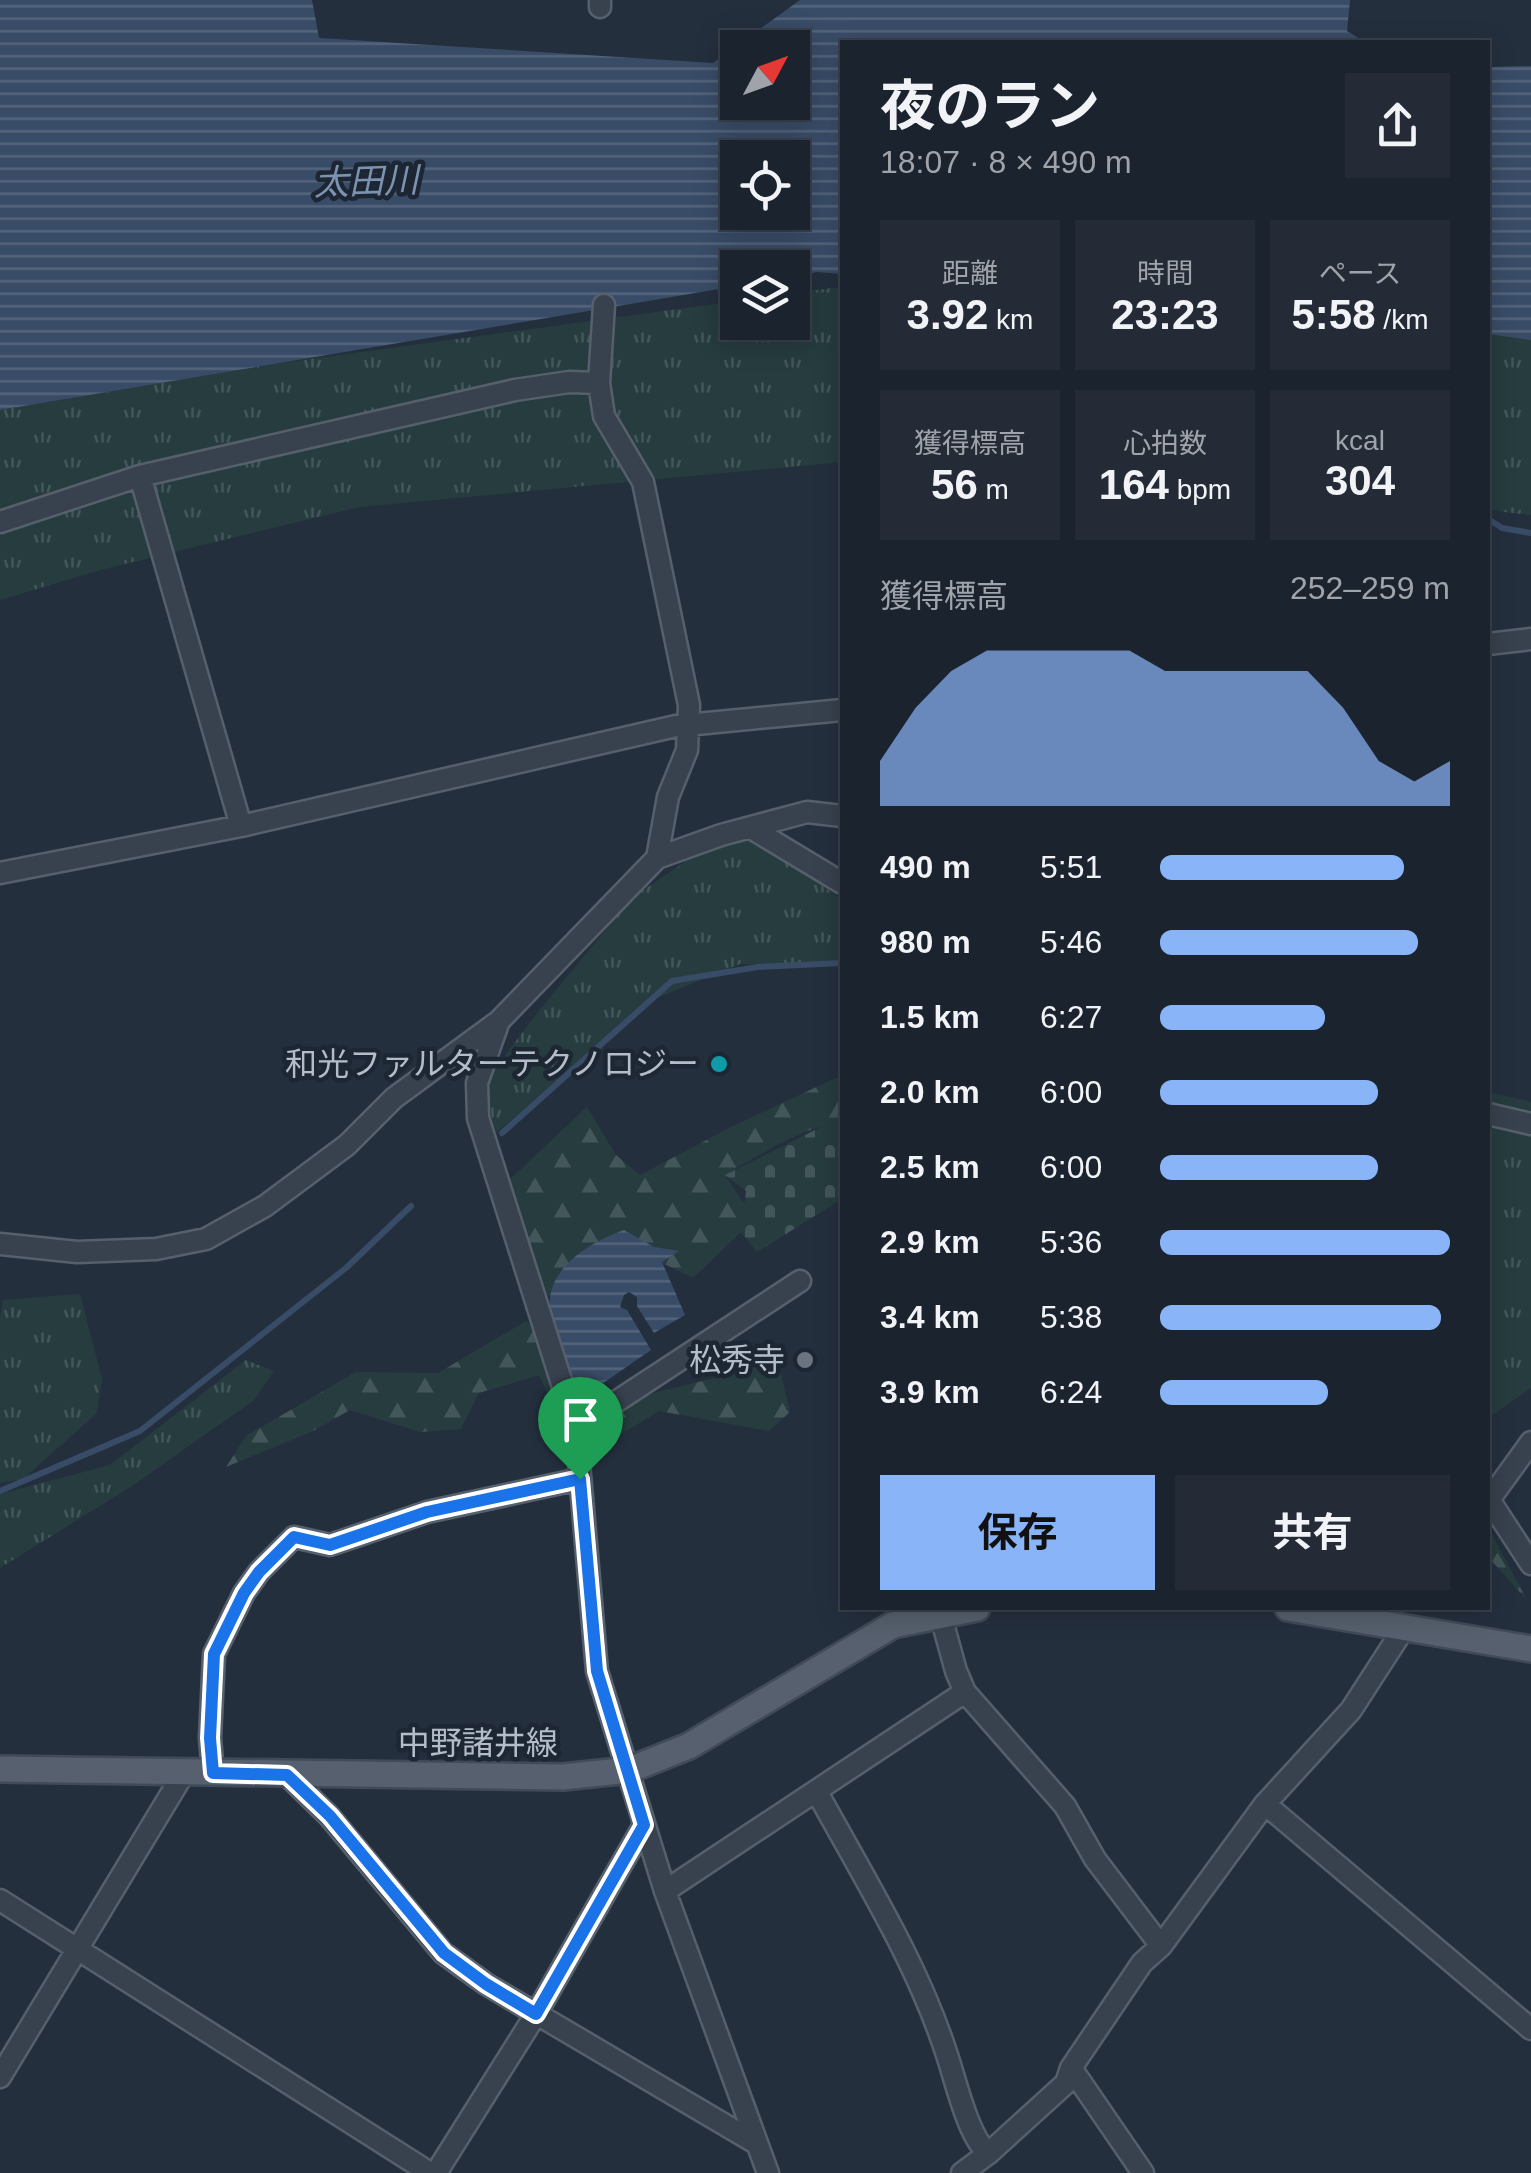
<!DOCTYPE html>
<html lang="ja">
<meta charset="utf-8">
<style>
:root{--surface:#1b232e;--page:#242b36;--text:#f1f3f6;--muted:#a0a4aa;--line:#39404a;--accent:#8ab4f8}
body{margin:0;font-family:Helvetica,"Noto Sans JP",sans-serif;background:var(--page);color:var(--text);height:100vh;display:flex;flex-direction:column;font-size:38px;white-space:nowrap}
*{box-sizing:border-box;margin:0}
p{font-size:32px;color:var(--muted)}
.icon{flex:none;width:55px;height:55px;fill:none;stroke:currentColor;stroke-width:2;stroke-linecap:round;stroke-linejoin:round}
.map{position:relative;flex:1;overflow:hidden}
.side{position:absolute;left:840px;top:40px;width:650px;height:1570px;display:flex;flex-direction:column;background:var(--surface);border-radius:0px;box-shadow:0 5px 25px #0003,0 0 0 2px var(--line)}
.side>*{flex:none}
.needle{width:65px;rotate:49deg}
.controls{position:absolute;left:720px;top:30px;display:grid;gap:20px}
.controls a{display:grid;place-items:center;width:90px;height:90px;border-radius:0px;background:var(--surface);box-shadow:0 5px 25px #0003,0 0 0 2px var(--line);font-size:50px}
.pin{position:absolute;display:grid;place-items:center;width:85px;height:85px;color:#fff;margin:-102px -42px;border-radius:50% 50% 50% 0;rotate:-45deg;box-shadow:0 0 10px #0007}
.pin .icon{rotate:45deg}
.round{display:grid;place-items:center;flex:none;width:105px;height:105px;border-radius:0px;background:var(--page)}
.head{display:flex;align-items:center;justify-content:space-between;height:170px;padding:0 40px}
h1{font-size:55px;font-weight:700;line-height:75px}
.figures{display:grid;grid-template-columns:repeat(3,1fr);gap:15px;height:170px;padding:10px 40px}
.figures div{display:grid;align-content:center;border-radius:0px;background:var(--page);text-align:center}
.figures b{font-size:42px;font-weight:700}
.figures small{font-size:28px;font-weight:400}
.figures p{font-size:28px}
.chart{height:280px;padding:20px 40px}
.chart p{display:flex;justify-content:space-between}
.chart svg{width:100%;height:180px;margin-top:10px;fill:var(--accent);opacity:.7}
.cta{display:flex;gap:20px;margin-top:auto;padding:20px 40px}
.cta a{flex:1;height:115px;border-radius:0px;background:var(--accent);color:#111;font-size:40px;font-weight:700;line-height:115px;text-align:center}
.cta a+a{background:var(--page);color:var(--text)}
ul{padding:0 40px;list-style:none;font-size:32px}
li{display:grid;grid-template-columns:160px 120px 1fr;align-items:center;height:75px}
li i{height:25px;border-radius:12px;background:var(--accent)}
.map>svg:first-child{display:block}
</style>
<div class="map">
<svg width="1531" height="2173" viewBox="0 0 1531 2173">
<defs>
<pattern id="grass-tufts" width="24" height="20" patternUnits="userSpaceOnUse" patternTransform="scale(2.5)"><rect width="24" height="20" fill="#263c3f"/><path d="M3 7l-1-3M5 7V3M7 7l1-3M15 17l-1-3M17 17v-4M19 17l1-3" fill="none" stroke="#435659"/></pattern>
<pattern id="forest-firs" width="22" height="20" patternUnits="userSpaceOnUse" patternTransform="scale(2.5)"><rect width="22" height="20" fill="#263c3f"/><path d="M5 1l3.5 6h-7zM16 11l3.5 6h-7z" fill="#435659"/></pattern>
<pattern id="cemetery-stones" width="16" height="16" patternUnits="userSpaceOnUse" patternTransform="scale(2.5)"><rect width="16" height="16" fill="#263c3f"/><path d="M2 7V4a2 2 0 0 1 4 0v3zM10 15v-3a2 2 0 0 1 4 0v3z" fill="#435659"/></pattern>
<pattern id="water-rules" width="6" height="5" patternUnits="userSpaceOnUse" patternTransform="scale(2.5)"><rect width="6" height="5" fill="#394c67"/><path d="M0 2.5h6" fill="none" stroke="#53647b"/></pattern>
</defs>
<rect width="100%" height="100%" fill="#242f3e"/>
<!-- grass -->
<path fill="url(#grass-tufts)" d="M832 288H842V462L359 507 100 570 0 600V410L259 366 737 301 738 322H792L793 293Z
M1488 331 1531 336V515L1488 510Z
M746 837 766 845 842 900V966L740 964 647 1002 492 1136 483 1085 533 1018 632 898 686 861Z
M1488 1092 1531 1102V1388L1488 1418Z
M80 1294 102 1379 97 1413 23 1479 0 1483V1317L3 1300Z
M246 1360 274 1371 254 1400 135 1484 0 1568V1494L110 1465Z"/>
<!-- forest -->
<path fill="url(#forest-firs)" d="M842 1075V1122C802 1127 760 1155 725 1175L745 1205 741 1232 693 1278 630 1247 568 1278 549 1297 527 1266 505 1184 587 1107 616 1155 640 1175 733 1126Z
M526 1321 542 1334C547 1379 564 1417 566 1462L539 1434 559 1416 539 1375 479 1393 461 1429 420 1432 350 1410 313 1431 226 1467 246 1436 356 1372 438 1373Z
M750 1350 780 1370 790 1412 769 1431 659 1411 597 1449 596 1444 636 1397 719 1377Z
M1488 1527 1527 1600 1488 1557Z"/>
<!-- cemetery -->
<path fill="url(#cemetery-stones)" d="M842 1122V1199L757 1252 741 1232 746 1191 725 1175 829 1123Z"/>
<!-- water -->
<path fill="url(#water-rules)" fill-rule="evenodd" d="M0 0H312L319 38 713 63 800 0H1350L1347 31 1365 42H842V274L817 272 793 277 792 268H738L737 286 0 410ZM738 48H792V102H738ZM738 158H792V212H738Z
M1531 66V340L1488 334V67Z
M624 1230 654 1247 679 1251 662 1262 685 1315 654 1333 637 1306V1297L629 1292 624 1295 620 1307 627 1310 651 1350 580 1399C572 1375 553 1334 550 1310 545 1268 591 1242 624 1230Z"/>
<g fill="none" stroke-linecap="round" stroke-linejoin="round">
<!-- stream -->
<path stroke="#394c67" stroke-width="6" d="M1488 519 1502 528 1531 533
M502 1133 672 981 758 967 842 963
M0 1491 140 1431 346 1268 411 1206"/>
<!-- minor casing -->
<g stroke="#565f6c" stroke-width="25">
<path id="minor" d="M600 7V0
M604 305 599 383 604 416 643 482 689 705 687 750 668 797 657 858
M140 476 241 826
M0 522 140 476 515 390 569 382 599 383
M1488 644 1531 639
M751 828 842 883
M0 873 241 826 676 726 842 710
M499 1021 477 1083 478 1118 576 1428 597 1671 665 1891 768 2173
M1488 1114 1531 1124
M0 1244 77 1252 156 1249 206 1239 265 1206 347 1145 394 1098 499 1021 657 858 721 835 807 812 842 816
M576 1428 800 1281
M1488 1498 1531 1564
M1489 1500 1531 1442
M940 1613 956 1671 965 1692 1065 1806 1095 1859 1161 1946
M213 1773 210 1738 214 1654 244 1593 259 1572 294 1537 330 1545 427 1512 580 1479
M287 1775 329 1816 443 1953 486 1984 754 2142
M817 1792C864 1878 917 1962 947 2055 955 2078 969 2141 989 2153
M1265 1804 1531 2029
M665 1891 965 1692
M0 1900 430 2173
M1071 2068 1143 2173
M0 2077 185 1771
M436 2173 536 2014 644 1825
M962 2173 989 2153 1066 2083 1071 2068 1142 1963 1161 1946 1265 1804 1351 1710 1404 1628"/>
</g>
<!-- major casing -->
<g stroke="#414a57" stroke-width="30">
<path id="major" d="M1288 1608 1531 1649
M0 1769 563 1777 629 1770 689 1746 893 1625 977 1608"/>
</g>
<!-- minor -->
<use href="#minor" stroke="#38414e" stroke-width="20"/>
<!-- major -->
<use href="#major" stroke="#56606e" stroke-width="25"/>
</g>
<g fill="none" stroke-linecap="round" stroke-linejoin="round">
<!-- route casing -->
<g stroke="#fff" stroke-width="20">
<path id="route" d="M580 1479 597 1671 644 1825 536 2014 486 1984 444 1953 330 1816 287 1775 213 1773 210 1738 214 1654 244 1593 259 1572 294 1537 330 1545 427 1512Z"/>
</g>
<!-- route -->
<use href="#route" stroke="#1a73e8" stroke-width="12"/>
</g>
<!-- markers -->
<circle fill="#0f9aa8" stroke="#1d2633" stroke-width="4" cx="719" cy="1064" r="10"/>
<circle fill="#6b7280" stroke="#1d2633" stroke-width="4" cx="805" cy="1360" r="10"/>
<g text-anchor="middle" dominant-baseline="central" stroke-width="9" stroke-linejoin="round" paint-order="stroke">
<!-- poi labels -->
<g font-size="32" fill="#b4bcc9" stroke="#1d2633" text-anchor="end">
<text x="699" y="1064">和光ファルターテクノロジー</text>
<text x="785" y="1360">松秀寺</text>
</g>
<!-- street labels -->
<g font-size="32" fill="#b4bcc9" stroke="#1d2633">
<text x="478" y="1743">中野諸井線</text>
</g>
<!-- water labels -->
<g font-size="35" font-style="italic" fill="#7c92b1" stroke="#1d2633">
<text transform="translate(366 181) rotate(-2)">太田川</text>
</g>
</g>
</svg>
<div class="controls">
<a><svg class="needle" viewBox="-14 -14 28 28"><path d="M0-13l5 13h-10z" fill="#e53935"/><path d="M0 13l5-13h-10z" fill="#a0a4aa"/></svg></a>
<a><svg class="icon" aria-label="locate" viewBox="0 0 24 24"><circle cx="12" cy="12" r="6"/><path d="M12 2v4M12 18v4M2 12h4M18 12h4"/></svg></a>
<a><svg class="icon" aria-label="layers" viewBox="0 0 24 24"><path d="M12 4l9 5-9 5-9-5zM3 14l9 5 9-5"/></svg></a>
</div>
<div class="pin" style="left:580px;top:1479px;background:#1e9e55"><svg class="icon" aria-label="arrive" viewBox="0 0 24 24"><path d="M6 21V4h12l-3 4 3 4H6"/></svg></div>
<section class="side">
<div class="head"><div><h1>夜のラン</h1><p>18:07 · 8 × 490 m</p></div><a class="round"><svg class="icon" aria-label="share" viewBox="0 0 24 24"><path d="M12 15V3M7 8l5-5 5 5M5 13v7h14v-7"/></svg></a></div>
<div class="figures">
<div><p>距離</p><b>3.92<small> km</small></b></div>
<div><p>時間</p><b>23:23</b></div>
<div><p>ペース</p><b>5:58<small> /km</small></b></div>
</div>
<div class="figures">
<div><p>獲得標高</p><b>56<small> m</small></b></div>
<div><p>心拍数</p><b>164<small> bpm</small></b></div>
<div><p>kcal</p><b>304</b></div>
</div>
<div class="chart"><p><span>獲得標高</span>252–259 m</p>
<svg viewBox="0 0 160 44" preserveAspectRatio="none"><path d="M0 44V33L10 20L20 11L30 6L40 6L50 6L60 6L70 6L80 11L90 11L100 11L110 11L120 11L130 20L140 33L150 38L160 33V44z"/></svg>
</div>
<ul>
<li><b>490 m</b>5:51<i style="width:84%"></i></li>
<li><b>980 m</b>5:46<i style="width:89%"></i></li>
<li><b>1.5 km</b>6:27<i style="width:57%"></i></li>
<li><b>2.0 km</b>6:00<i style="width:75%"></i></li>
<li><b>2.5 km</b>6:00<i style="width:75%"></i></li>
<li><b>2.9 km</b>5:36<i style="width:100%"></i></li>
<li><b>3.4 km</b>5:38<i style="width:97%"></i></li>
<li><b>3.9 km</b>6:24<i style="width:58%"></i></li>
</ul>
<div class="cta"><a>保存</a><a>共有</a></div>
</section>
</div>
